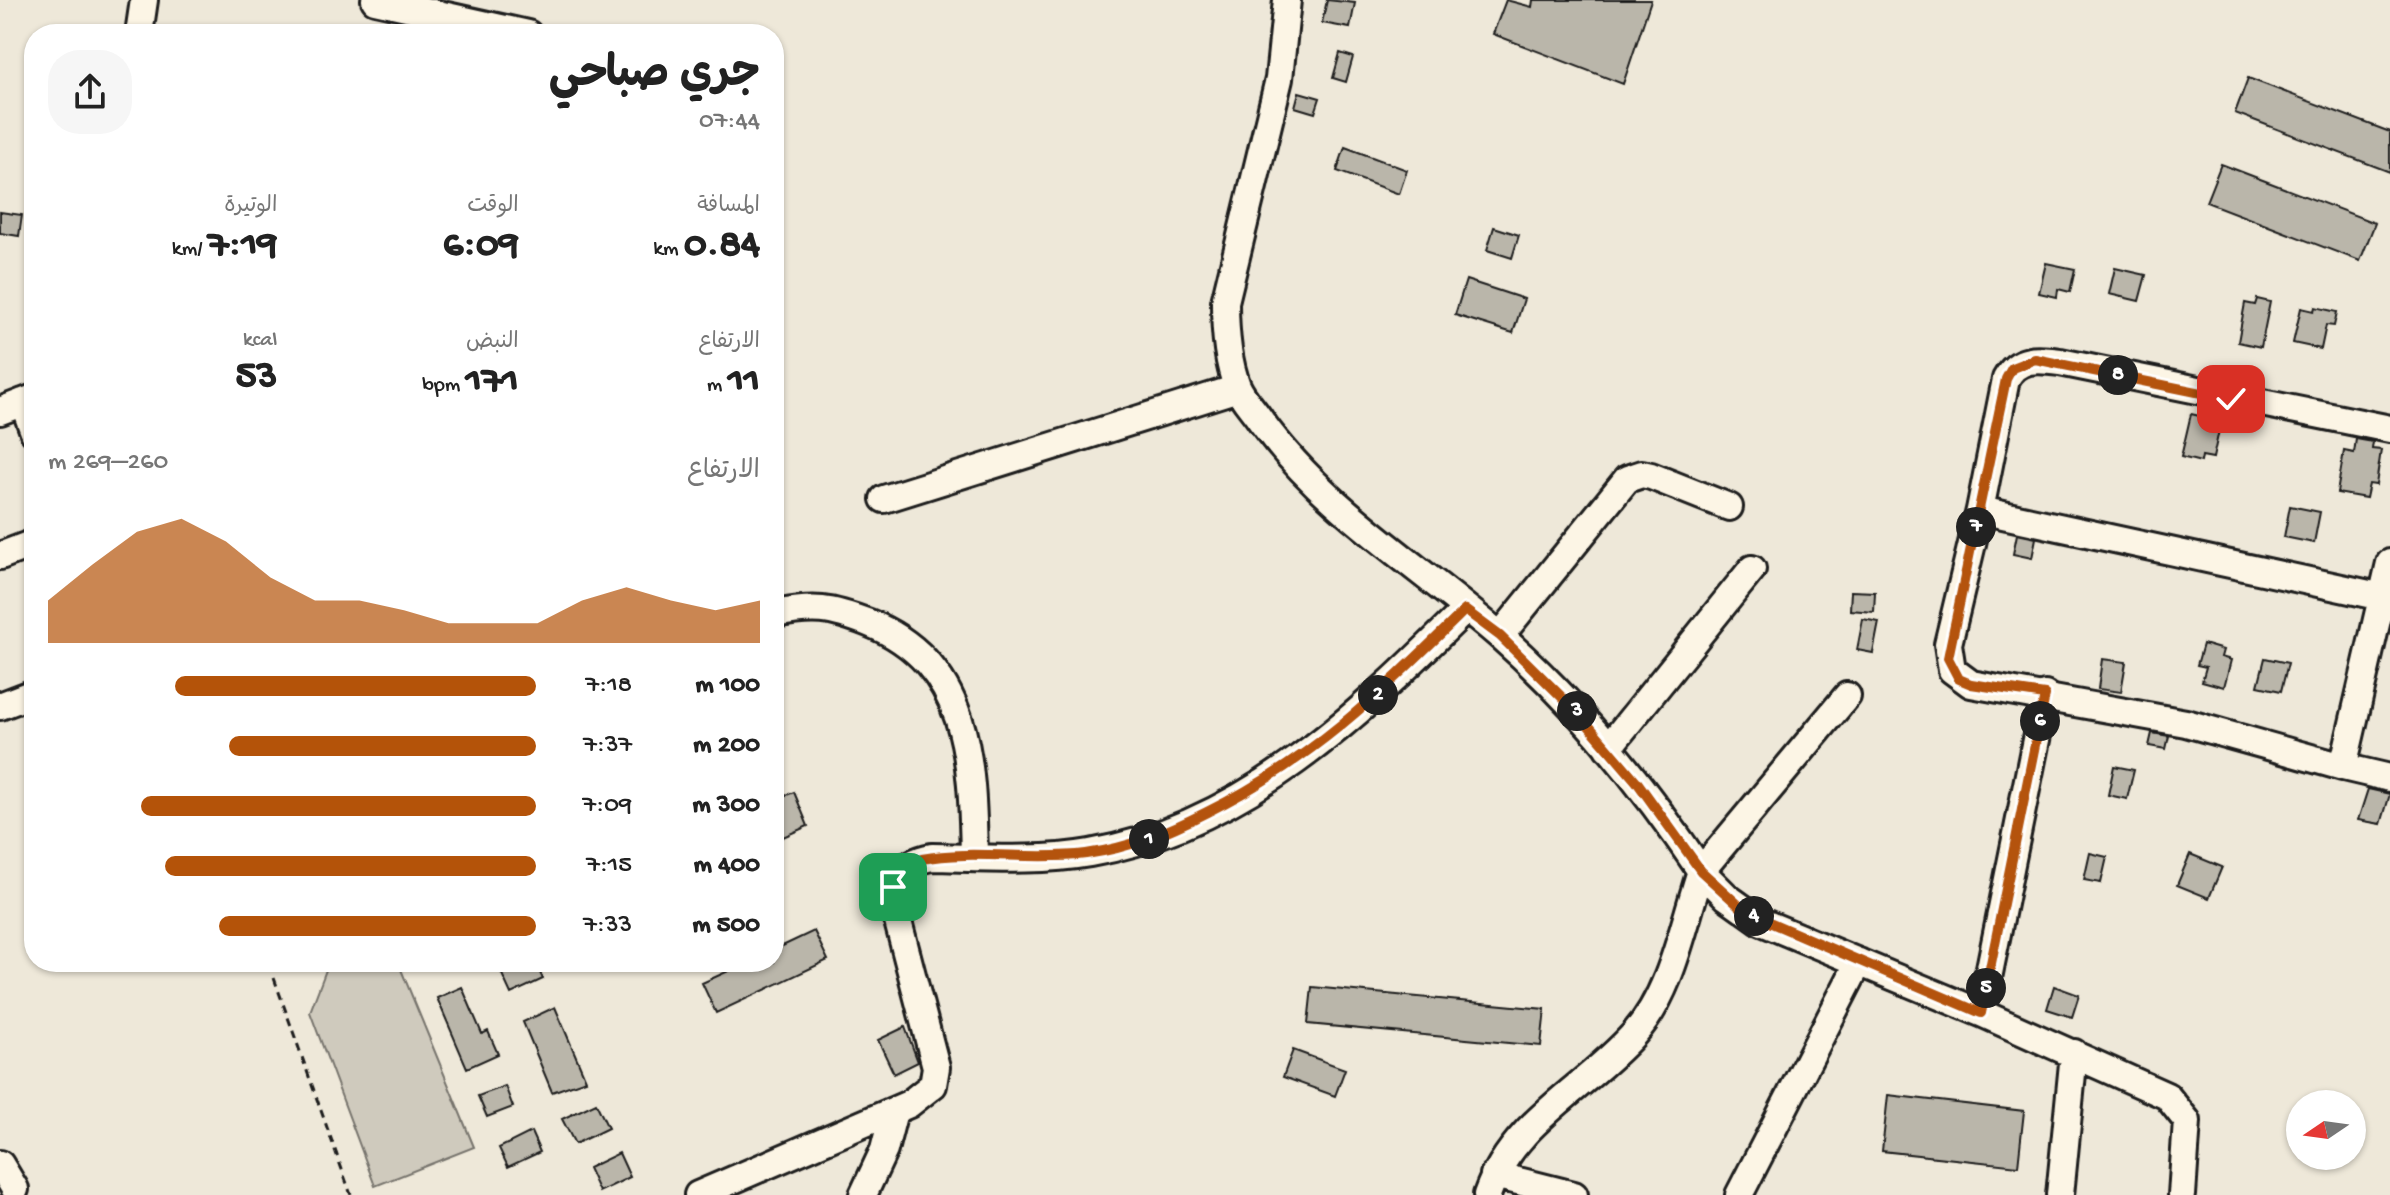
<!DOCTYPE html>
<html lang="ar">
<meta charset="utf-8">
<style>
:root{--surface:#fff;--page:#f6f6f6;--text:#222;--muted:#767676;--accent:#b45309}
body{margin:0;font-family:"Gochi Hand","Playpen Sans Arabic",sans-serif;background:var(--page);color:var(--text);direction:rtl;height:100vh;display:flex;flex-direction:column;font-size:30px;white-space:nowrap}
*{box-sizing:border-box;margin:0}
p{font-size:26px;color:var(--muted)}
.icon{flex:none;width:44px;height:44px;fill:none;stroke:currentColor;stroke-width:2;stroke-linecap:round;stroke-linejoin:round}
.map{position:relative;flex:1;overflow:hidden;direction:ltr}
.sheet{position:absolute;left:24px;top:24px;width:760px;height:948px;display:flex;flex-direction:column;background:var(--surface);border-radius:32px;box-shadow:0 2px 6px #0004;direction:rtl}
.sheet>*{flex:none}
.needle{width:52px;rotate:257deg}
.buttons{position:absolute;left:2286px;top:1090px;display:grid;gap:16px}
.buttons a{display:grid;place-items:center;width:80px;height:80px;border-radius:50%;background:var(--surface);box-shadow:0 2px 6px #0004;font-size:40px}
.pin{position:absolute;display:grid;place-items:center;width:68px;height:68px;color:#fff;margin:-34px;border-radius:16px;box-shadow:0 4px 12px #0006}
.km{position:absolute;width:40px;height:40px;margin:-20px;border-radius:50%;background:#222;color:#fff;font-size:22px;line-height:40px;text-align:center}
.round{display:grid;place-items:center;flex:none;width:84px;height:84px;border-radius:32px;background:var(--page)}
.overview{display:flex;align-items:center;justify-content:space-between;height:136px;padding:0 24px}
h1{font-size:44px;font-weight:700;line-height:60px}
.figures{display:grid;grid-template-columns:repeat(3,1fr);gap:12px;height:136px;padding:8px 24px}
.figures div{display:grid;align-content:center}
.figures b{font-size:40px;font-weight:700}
.figures small{font-size:22px;font-weight:400}
.figures p{font-size:22px}
.chart{height:224px;padding:16px 24px}
.chart p{display:flex;justify-content:space-between}
.chart svg{width:100%;height:144px;margin-top:8px;fill:var(--accent);opacity:.7}
ul{padding:0 24px;list-style:none;font-size:26px}
li{display:grid;grid-template-columns:128px 96px 1fr;align-items:center;height:60px}
li i{height:20px;border-radius:10px;background:var(--accent)}
.map>svg:first-child{display:block}
</style>
<div class="map">
<svg width="2390" height="1195" viewBox="0 0 2390 1195">
<rect width="100%" height="100%" fill="#eee8d9"/>
<filter id="ink" filterUnits="userSpaceOnUse"><feTurbulence type="fractalNoise" baseFrequency=".0125" numOctaves="2"/><feDisplacementMap in="SourceGraphic" scale="16" xChannelSelector="R" yChannelSelector="G"/><feConvolveMatrix kernelMatrix="1 2 1 2 8 2 1 2 1" color-interpolation-filters="sRGB"/></filter>
<g filter="url(#ink)">
<!-- green -->
<path fill="#cfcabd" stroke="#76736c" stroke-width="2" d="M329 962H398L474 1147 375 1186 310 1012Z"/>
<!-- building -->
<path fill="#bab6aa" stroke="#1c1c1c" stroke-width="2" d="M1327 0 1355 3 1350 28 1322 23Z
M1506 0 1532 7 1533 0H1651L1623 84 1493 34Z
M1340 53 1353 57 1346 82 1333 78Z
M2248 78 2390 132V172L2235 113Z
M1299 92 1320 98 1315 113 1295 107Z
M1345 147 1407 170 1399 194 1337 171Z
M2221 164 2375 223 2360 261 2206 202Z
M0 212 22 215 19 236 0 233Z
M1494 227 1519 235 1512 258 1487 250Z
M2046 263 2075 269 2070 292 2058 289 2057 297 2039 293Z
M2115 268 2146 275 2139 301 2109 294Z
M1466 280 1524 299 1513 333 1455 315Z
M2257 299 2270 302 2261 347 2238 342 2245 303 2255 305Z
M2315 307 2337 312 2334 326 2326 325 2321 349 2293 343 2301 308 2314 311Z
M2191 414 2221 421 2213 458 2202 456 2201 462 2181 457Z
M2356 439 2373 442 2372 449 2381 450 2376 485 2369 484 2366 498 2337 493 2344 451 2354 453Z
M2290 506 2320 512 2314 543 2284 537Z
M2017 534 2036 538 2032 558 2013 554Z
M1851 591 1875 592 1874 612 1850 610Z
M1863 619 1879 622 1873 653 1857 650Z
M2203 644 2223 650 2221 657 2231 660 2224 687 2202 681 2206 667 2197 665Z
M2265 658 2288 663 2281 691 2258 686Z
M2102 659 2126 662 2121 692 2098 689Z
M2152 733 2169 736 2166 749 2149 746Z
M2114 766 2134 770 2127 799 2108 795Z
M2368 789 2390 794 2381 824 2358 820Z
M794 792 808 826 774 841V800Z
M2090 853 2107 857 2101 883 2084 880Z
M2190 854 2222 867 2209 898 2177 885Z
M814 931 828 960 716 1013 702 983 748 962H774V950Z
M517 962H535L543 979 511 994 500 970Z
M2054 986 2079 995 2072 1017 2047 1009Z
M462 987 482 1034 488 1031 498 1054 467 1068 437 998Z
M1312 987 1545 1009 1541 1046 1308 1024Z
M555 1007 586 1080 552 1092 523 1022Z
M905 1027 918 1062 894 1074 878 1040Z
M1293 1050 1345 1069 1335 1096 1283 1077Z
M505 1086 513 1107 487 1117 478 1096Z
M1888 1095 2024 1111 2018 1166 1882 1151Z
M596 1103 608 1128 575 1144 562 1119Z
M531 1132 540 1152 508 1167 499 1148Z
M619 1153 630 1177 599 1192 588 1168Z"/>
<g fill="none" stroke-linecap="round" stroke-linejoin="round">
<!-- minor casing -->
<g stroke="#1c1c1c" stroke-width="32">
<path id="minor" d="M375 0 528 34
M1287 0 1279 79 1225 302C1225 330 1227 360 1237 386 1242 398 1254 410 1261 421 1324 509 1420 566 1500 636 1577 704 1644 786 1701 871 1683 925 1672 992 1634 1034 1585 1089 1512 1122 1487 1195
M139 34 144 0
M23 402 34 432
M0 411 34 398
M884 499 1238 388
M1980 510 2383 597
M0 556 34 543
M2390 563 2343 767 2390 778
M774 614C815 606 830 608 869 623 971 664 972 763 974 857
M1500 636 1627 479 1642 474 1651 476 1729 507
M2045 695 1981 1013 2167 1096 2187 1121 2182 1195
M1847 696 1701 871 1727 897 1762 922 1981 1013
M0 706 34 693
M1608 748 1752 569
M2343 767 2186 723 1971 684 1952 670 1948 644 1980 510 2006 379C2018 357 2037 359 2060 362L2390 429
M0 1164 15 1189
M1494 1175 1574 1195
M698 1195 909 1104 933 1085 936 1067 894 906C892 876 902 863 932 857 983 858 1039 862 1090 853 1244 826 1358 716 1465 610
M863 1195 884 1150 894 1111
M1739 1195 1859 962
M2060 1195 2074 1053"/>
</g>
<!-- path -->
<path stroke="#1c1c1c" stroke-width="3" stroke-dasharray="8 6" stroke-linecap="butt" d="M274 978 351 1195"/>
<!-- minor -->
<use href="#minor" stroke="#fcf5e5" stroke-width="26"/>
</g>
</g>
<g fill="none" stroke-linecap="round" stroke-linejoin="round" filter="url(#ink)">
<!-- route casing -->
<g stroke="#fff" stroke-width="16">
<path id="route" d="M893 887 902 869 922 859C973 849 1033 861 1086 854 1130 848 1168 832 1207 812 1314 759 1381 692 1465 610L1500 636 1577 712 1637 782 1701 871 1746 912 1981 1013 2045 695 1971 684 1959 679 1948 658 2006 379 2012 368 2035 359 2231 399"/>
</g>
<!-- route -->
<use href="#route" stroke="#b45309" stroke-width="10"/>
</g>
</svg>
<div class="buttons">
<a><svg class="needle" viewBox="-14 -14 28 28"><path d="M0-13l5 13h-10z" fill="#e53935"/><path d="M0 13l5-13h-10z" fill="#767676"/></svg></a>
</div>
<div class="pin" style="left:893px;top:887px;background:#1e9e55"><svg class="icon" aria-label="arrive" viewBox="0 0 24 24"><path d="M6 21V4h12l-3 4 3 4H6"/></svg></div>
<div class="pin" style="left:2231px;top:399px;background:#d93025"><svg class="icon" aria-label="check" viewBox="0 0 24 24"><path d="M5 12l5 5 9-10"/></svg></div>
<b class="km" style="left:1149px;top:839px">1</b>
<b class="km" style="left:1378px;top:695px">2</b>
<b class="km" style="left:1577px;top:711px">3</b>
<b class="km" style="left:1754px;top:916px">4</b>
<b class="km" style="left:1986px;top:988px">5</b>
<b class="km" style="left:2040px;top:721px">6</b>
<b class="km" style="left:1976px;top:527px">7</b>
<b class="km" style="left:2118px;top:375px">8</b>
<section class="sheet">
<div class="overview"><div><h1>جري صباحي</h1><p>07:44</p></div><a class="round"><svg class="icon" aria-label="share" viewBox="0 0 24 24"><path d="M12 15V3M7 8l5-5 5 5M5 13v7h14v-7"/></svg></a></div>
<div class="figures">
<div><p>المسافة</p><b>0.84<small> km</small></b></div>
<div><p>الوقت</p><b>6:09</b></div>
<div><p>الوتيرة</p><b>7:19<small> /km</small></b></div>
</div>
<div class="figures">
<div><p>الارتفاع</p><b>11<small> m</small></b></div>
<div><p>النبض</p><b>171<small> bpm</small></b></div>
<div><p>kcal</p><b>53</b></div>
</div>
<div class="chart"><p><span>الارتفاع</span>260–269 m</p>
<svg viewBox="0 0 160 44" preserveAspectRatio="none"><path d="M0 44V31L10 20L20 10L30 6L40 13L50 24L60 31L70 31L80 34L90 38L100 38L110 38L120 31L130 27L140 31L150 34L160 31V44z"/></svg>
</div>
<ul>
<li><b>100 m</b>7:18<i style="width:74%"></i></li>
<li><b>200 m</b>7:37<i style="width:63%"></i></li>
<li><b>300 m</b>7:09<i style="width:81%"></i></li>
<li><b>400 m</b>7:15<i style="width:76%"></i></li>
<li><b>500 m</b>7:33<i style="width:65%"></i></li>
</ul>
</section>
</div>
